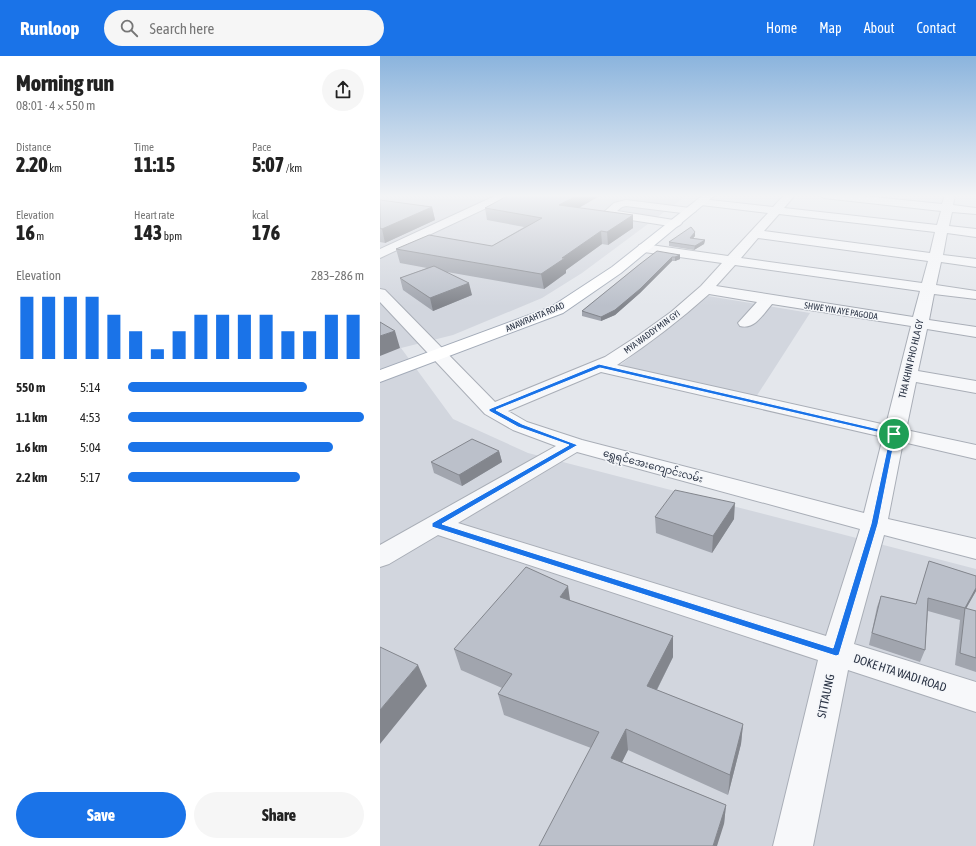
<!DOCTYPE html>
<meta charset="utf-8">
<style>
:root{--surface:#fff;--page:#f6f6f6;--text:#222;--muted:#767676;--accent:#1a73e8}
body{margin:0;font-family:"Asap Condensed","Noto Sans Myanmar",sans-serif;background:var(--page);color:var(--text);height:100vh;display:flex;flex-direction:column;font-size:15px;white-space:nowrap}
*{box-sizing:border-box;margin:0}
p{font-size:13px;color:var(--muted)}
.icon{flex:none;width:22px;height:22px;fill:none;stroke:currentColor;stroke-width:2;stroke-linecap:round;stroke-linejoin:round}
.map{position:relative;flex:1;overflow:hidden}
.sheet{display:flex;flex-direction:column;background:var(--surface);width:380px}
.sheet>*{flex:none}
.pin{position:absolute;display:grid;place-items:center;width:34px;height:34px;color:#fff;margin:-17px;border:2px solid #fff;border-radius:50%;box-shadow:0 1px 4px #0007}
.round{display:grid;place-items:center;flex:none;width:42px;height:42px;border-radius:21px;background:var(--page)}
.overview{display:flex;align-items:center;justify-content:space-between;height:68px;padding:0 16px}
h1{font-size:22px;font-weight:800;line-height:30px}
.stats{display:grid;grid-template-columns:repeat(3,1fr);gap:6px;height:68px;padding:4px 16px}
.stats div{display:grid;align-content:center}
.stats b{font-size:20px;font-weight:800}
.stats small{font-size:11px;font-weight:400}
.stats p{font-size:11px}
.chart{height:112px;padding:8px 16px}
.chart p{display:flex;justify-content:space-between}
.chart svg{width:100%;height:72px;margin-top:4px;stroke:var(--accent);stroke-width:6}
.cta{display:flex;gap:8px;margin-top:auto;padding:8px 16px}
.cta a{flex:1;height:46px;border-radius:24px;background:var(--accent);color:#fff;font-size:16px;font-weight:800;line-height:46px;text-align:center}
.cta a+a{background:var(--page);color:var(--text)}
ul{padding:0 16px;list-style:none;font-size:13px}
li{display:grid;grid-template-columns:64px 48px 1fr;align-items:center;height:30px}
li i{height:10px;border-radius:5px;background:var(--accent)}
header{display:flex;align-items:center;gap:24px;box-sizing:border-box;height:56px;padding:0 20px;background:var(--accent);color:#fff}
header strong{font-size:19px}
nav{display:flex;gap:22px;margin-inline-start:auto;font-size:14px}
.search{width:280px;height:36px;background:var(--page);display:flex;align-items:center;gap:10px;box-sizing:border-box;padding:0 14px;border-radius:22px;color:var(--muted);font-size:15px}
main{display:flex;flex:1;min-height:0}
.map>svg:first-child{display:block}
</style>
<header>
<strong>Runloop</strong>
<div class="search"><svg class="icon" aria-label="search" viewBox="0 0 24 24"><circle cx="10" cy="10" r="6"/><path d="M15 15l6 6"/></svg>Search here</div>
<nav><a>Home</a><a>Map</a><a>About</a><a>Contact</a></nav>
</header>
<main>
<section class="sheet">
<div class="overview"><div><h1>Morning run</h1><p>08:01 · 4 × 550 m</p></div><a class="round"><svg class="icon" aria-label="share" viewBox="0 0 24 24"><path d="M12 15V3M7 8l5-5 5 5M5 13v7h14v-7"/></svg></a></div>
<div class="stats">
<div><p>Distance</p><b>2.20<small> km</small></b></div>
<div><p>Time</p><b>11:15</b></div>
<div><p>Pace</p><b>5:07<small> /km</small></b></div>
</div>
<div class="stats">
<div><p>Elevation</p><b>16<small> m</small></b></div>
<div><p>Heart rate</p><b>143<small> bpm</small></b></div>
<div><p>kcal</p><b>176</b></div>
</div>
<div class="chart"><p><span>Elevation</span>283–286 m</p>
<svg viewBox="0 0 160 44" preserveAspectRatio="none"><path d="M5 44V6M15 44V6M25 44V6M35 44V6M45 44V17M55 44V27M65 44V38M75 44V27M85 44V17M95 44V17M105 44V17M115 44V17M125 44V27M135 44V27M145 44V17M155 44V17"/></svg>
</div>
<ul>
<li><b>550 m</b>5:14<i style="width:76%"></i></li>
<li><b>1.1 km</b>4:53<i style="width:100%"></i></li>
<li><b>1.6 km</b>5:04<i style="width:87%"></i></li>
<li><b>2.2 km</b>5:17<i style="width:73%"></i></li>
</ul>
<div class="cta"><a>Save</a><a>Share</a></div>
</section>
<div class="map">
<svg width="596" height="790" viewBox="0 0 596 790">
<rect width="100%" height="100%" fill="#e4e7ec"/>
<!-- built -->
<path fill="#d2d6de" d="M0 139H307L202 217 162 242 73 279 21 292 73 363 148 397 596 513V790H0Z
M328 240 430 257 376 341 239 310Z"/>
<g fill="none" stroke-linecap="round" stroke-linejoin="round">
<!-- minor casing -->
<g stroke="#a9aeb7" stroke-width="2">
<path id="minor" d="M117 139H131L130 141 0 202V193Z
M404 139H415L404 152 557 169 561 155 444 142 439 139H474L562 148 565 139H575L573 149 596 152V158L572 156 569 170 596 173V181L567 177 563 199 596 203V211L561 206 556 229 596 235V243L554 238 549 264 596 271V281L547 273 538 315 596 325V337L536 326 526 374 596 389V403L523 386 508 463 596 483V503L504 479 474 588 596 626V656L468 614 433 790H393L438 604 58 479 9 508 0 511V489L176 390 133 374 105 358 0 246V233L5 234 115 346 225 301 259 279 291 256 321 230 342 207 264 196 259 195 258 192 259 189 264 188 348 200 388 157 321 149 316 146 317 144 321 143 393 151ZM399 158 555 176 550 197 384 175ZM378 182 548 205 542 227 361 202ZM355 209 540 235 533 261 336 230ZM329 238 377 246 358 267 360 270C375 274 383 258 392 248L531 270 506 369 237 309C270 287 300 264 329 238ZM221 316 503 381 484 457 202 384 147 366 128 355ZM197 396 480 473 446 580 78 467Z
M246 144 310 152 316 155 310 158 246 150 242 151 237 155 300 165 302 167 300 169 296 171 232 161 228 160 224 156 234 147Z"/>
</g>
<!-- major casing -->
<g stroke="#a3abb8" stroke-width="2">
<path id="major" d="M323 139H335L241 217 183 257 0 326V314L171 251 232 211Z"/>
</g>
<!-- minor -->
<use href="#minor" fill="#f7f8fa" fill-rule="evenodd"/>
<!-- major -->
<use href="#major" fill="#fff" fill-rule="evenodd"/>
</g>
<!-- wall -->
<path fill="#a1a5ae" d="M129 139H221L199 152 253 159V172L228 189 222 188 186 214V217L164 233 67 216 92 239 53 255 23 234 20 222 47 212 20 207 16 193 112 190 144 171 107 164 105 152Z
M0 144 52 151 55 164 5 187 0 186Z
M315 176V180L313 182 325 184 324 188 314 194 289 190V186Z
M300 199V203L295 205H292L260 237 235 259 221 265 202 260V255L260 208Z
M119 395 122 406 82 430 54 417 51 406Z
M275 461 354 463 332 497 276 477Z
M549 505 596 520V535L586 553 596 555V616L575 609 580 564 548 555 545 594 540 606 489 589 497 551 501 540 536 548Z
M191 545 293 580V601L277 634 363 668 361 688 348 739 248 694 242 706 346 749 344 768 211 692 124 659 118 638 122 632 81 614 74 593Z"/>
<!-- shaded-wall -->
<path fill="#83868d" d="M198 139H221L181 162 179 149Z
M52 151 55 164 5 187 2 173Z
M253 159V172L228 189 227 176Z
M221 175 222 188 186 214V217L164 233 161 218 182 202Z
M315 176V180L310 186V182Z
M325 184 324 188 314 194 315 190Z
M300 199V203L295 205V201Z
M292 201V205L260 237 235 259 221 265V261Z
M89 227 92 239 53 255 50 242Z
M15 275 20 292 0 300V280Z
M119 395 122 406 82 430 79 419Z
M355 447 354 463 332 497 333 480Z
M188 530 191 551 180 541Z
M596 532V535L584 556 585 552Z
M293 580V601L268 651 267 630Z
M38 609 47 630 0 688V654Z
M363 668 361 688 348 739 350 719Z
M246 673 248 694 234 722 231 702Z
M346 749 344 768 337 790H333Z"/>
<!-- building -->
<path fill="#bbc0ca" stroke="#83868d" d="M129 139H198L179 149 253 159 227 176 221 175 182 202H185L161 218 16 193 49 179 112 190 162 162 105 152Z
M0 144 52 151 2 173 0 172Z
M311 171 315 176 310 182 325 184 315 190 289 186Z
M277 195 300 199 295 201H292L260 233 235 254 221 261 202 255 260 208Z
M54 210 89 227 50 242 20 222Z
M0 266 15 275 0 280Z
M92 383 119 395 79 419 51 406Z
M295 434 355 447 333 480 275 461Z
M549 505 596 520V532L585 552 548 542 545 594 492 577 501 540 536 548Z
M146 511 188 530 180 541 293 580 267 630 363 668 350 719 246 673 231 702 346 749 333 790H159L219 676 118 638 132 618 74 593Z
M585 552 596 555V602L580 597Z
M0 591 38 609 0 654Z"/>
<!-- sky -->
<linearGradient id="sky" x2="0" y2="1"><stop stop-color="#8bb4dd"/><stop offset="0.56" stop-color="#f3f4f6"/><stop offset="1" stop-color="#f3f4f6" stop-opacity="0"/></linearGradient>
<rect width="596" height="250" fill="url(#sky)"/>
<!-- route -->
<path fill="#1a73e8" stroke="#fff" fill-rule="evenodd" d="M219 308 516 377 498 468 459 599 456 600 52 471V467L189 389 138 371 109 355V353ZM220 312 510 379 491 468 453 592 62 468 198 389 142 368 116 354Z"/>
<g text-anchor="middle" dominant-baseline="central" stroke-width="3" stroke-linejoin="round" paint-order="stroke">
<!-- far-street labels -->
<g font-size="9" fill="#2b3445" stroke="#f4f6f9">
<text transform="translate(461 255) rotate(9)">SHWE YIN AYE PAGODA</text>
<text transform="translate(155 261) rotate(-23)">ANAWRAHTA ROAD</text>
<text transform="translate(272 276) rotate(-36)">MYA WADDY MIN GYI</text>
</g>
<!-- street labels -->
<g font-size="10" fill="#2b3445" stroke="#f4f6f9">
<text transform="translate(531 303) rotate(-77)">THA KHIN PHO HLA GY</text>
<text transform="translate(273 410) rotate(15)">ရွှေရင်အေးကျောင်းလမ်း</text>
</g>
<!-- near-street labels -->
<g font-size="12" fill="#2b3445" stroke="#f4f6f9">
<text transform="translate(520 617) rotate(18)">DOKE HTA WADI ROAD</text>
<text transform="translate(446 640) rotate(-78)">SITTAUNG</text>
</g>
</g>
</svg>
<div class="pin" style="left:514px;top:378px;background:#1e9e55"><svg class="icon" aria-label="arrive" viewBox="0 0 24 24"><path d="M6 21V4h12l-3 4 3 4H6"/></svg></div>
</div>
</main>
